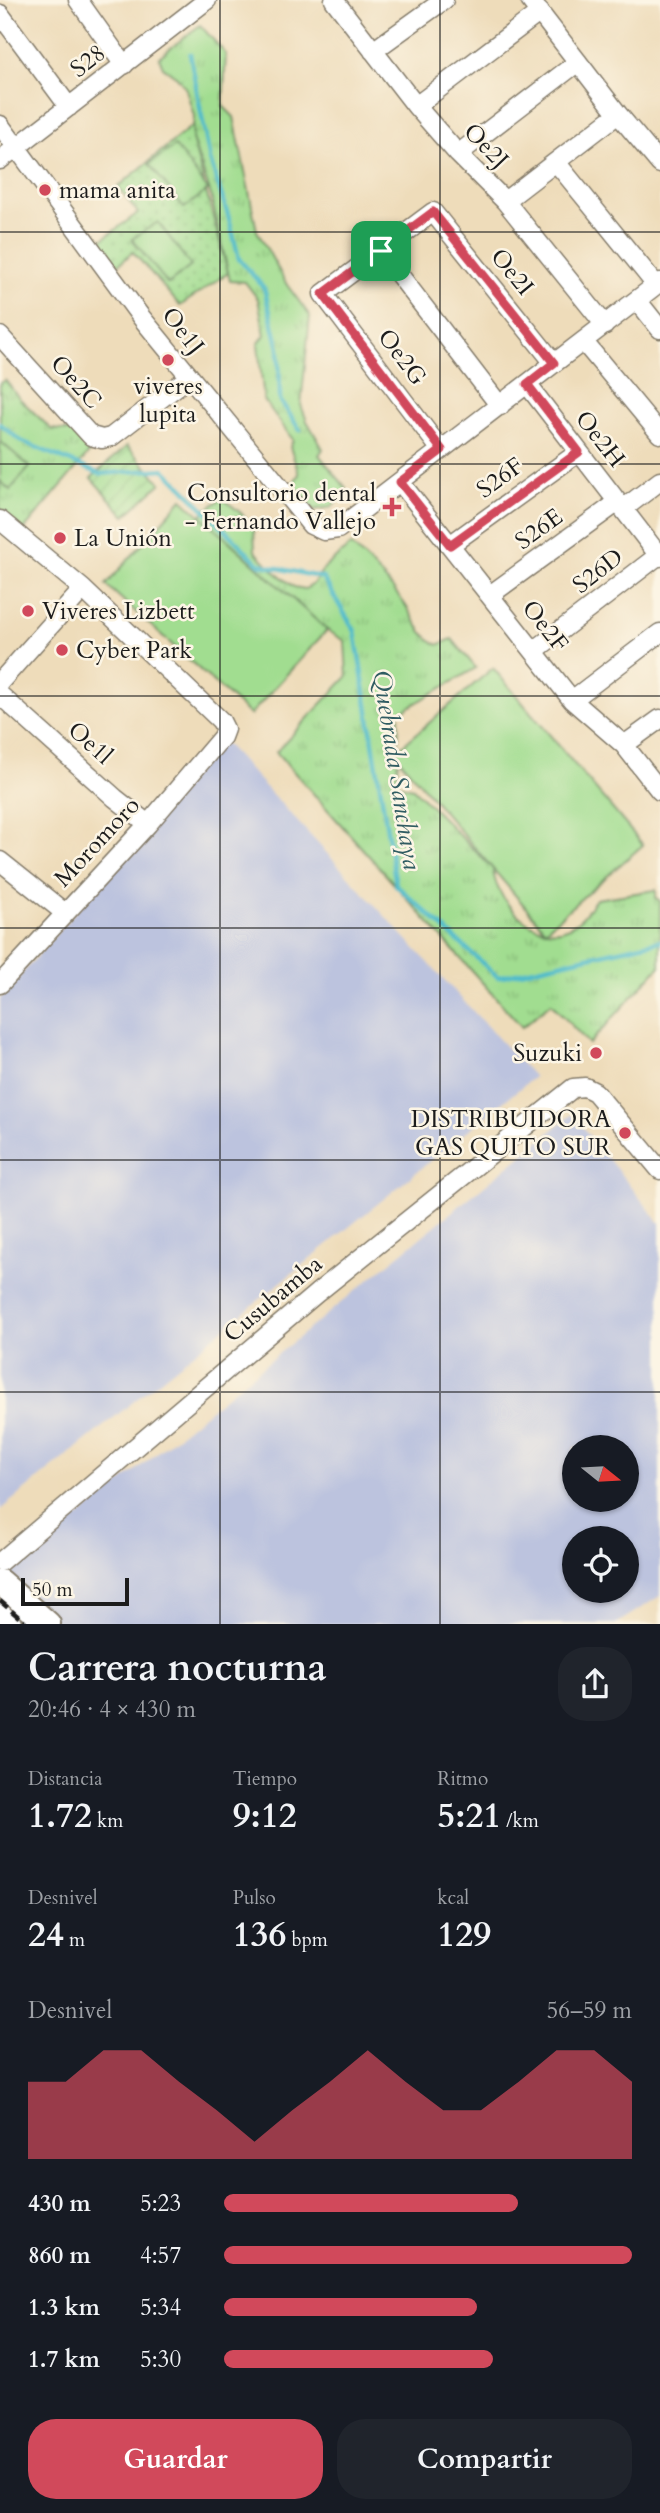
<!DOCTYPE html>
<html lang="es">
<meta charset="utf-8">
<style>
:root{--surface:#171b24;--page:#20242c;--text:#f1f3f6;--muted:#9ea1a6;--accent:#d1495b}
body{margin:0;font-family:Cardo,serif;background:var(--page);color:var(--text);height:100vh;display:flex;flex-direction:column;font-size:26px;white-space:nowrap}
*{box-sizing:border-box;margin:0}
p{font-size:23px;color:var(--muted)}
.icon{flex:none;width:38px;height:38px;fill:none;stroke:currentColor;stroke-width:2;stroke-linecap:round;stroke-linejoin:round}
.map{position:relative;height:1624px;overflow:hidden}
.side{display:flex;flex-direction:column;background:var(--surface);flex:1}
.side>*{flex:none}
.needle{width:46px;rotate:108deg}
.controls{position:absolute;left:562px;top:1435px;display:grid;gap:14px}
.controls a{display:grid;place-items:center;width:77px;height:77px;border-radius:50%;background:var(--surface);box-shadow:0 2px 5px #0004;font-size:35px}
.scale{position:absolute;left:21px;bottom:18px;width:108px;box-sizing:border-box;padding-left:7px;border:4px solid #1c1c1c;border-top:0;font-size:19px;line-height:24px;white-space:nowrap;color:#1c1c1c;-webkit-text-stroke:5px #fcf5e5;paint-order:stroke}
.pin{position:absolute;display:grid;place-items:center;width:60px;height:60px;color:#fff;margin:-30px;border-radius:14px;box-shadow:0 4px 10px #0006}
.round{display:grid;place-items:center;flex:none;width:74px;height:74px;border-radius:28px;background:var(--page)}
.head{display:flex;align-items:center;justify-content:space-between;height:119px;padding:0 28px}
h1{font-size:38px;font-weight:700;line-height:52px}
.stats{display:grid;grid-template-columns:repeat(3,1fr);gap:10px;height:119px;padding:7px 28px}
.stats div{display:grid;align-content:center}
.stats b{font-size:35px;font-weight:700}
.stats small{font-size:19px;font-weight:400}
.stats p{font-size:19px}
.chart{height:196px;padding:14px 28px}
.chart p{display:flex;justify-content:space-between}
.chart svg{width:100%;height:126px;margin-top:7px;fill:var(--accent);opacity:.7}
.primary-button{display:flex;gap:14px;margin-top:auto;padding:14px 28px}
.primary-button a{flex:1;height:80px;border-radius:28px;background:var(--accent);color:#fff;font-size:28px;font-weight:700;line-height:80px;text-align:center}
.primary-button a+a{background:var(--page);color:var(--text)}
ul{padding:0 28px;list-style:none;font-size:23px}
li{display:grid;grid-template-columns:112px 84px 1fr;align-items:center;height:52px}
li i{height:18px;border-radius:9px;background:var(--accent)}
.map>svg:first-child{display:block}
</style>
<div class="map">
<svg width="660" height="1624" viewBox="0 0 660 1624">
<defs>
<pattern id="grass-tufts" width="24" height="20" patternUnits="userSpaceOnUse" patternTransform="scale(1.75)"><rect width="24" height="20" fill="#a1dd90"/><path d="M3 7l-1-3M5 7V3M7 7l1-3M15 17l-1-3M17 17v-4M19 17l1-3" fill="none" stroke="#8abd7c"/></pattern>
<pattern id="park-dots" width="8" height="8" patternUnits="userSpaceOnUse" patternTransform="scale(1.75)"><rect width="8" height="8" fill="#a1dd90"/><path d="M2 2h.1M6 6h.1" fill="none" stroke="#8abd7c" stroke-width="1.8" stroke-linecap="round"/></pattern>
<pattern id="garden-furrows" width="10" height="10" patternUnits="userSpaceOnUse" patternTransform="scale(1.75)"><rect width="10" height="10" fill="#a1dd90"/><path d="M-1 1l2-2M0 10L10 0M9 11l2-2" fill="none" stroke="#8abd7c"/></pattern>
</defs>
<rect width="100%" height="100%" fill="#fcf5e5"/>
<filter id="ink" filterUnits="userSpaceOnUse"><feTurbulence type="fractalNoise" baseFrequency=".0143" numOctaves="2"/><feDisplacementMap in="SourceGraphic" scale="14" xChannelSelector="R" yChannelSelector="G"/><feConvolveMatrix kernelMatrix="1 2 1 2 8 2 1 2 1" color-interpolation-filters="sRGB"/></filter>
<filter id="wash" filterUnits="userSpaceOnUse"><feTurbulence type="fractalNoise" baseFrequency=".00686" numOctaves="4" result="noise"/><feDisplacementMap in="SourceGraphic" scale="28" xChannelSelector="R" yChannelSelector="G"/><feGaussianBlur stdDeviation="1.57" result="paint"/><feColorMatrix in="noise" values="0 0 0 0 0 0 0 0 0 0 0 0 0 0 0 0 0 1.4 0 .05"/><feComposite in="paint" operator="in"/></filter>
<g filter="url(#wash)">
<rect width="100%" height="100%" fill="#eedcba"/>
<!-- industrial -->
<path fill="#bcc3de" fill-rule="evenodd" d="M223 741 534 1077 0 1510V999Z
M572 1114 660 1223V1596L616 1624H42L0 1581ZM574 1447H626V1500H574ZM574 1538H626V1591H574Z"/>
<!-- grass -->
<path fill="url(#grass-tufts)" stroke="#5e7c56" stroke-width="2" d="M200 25 226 54 223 106 234 117 257 231 287 285 310 316 301 405 307 421 323 449 319 455 347 489 332 507 314 510 292 485 299 474 290 447 293 440 264 400 258 344 265 335 258 299 245 282 230 281 210 192 192 139 194 116 186 89 177 77 163 67 159 57Z
M5 380 20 399 51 429 71 431 94 447 24 530 0 509V383Z
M222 498 241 513 254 529 255 551 275 572 294 587 305 589 312 585 325 567 351 545C371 563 388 581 404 603 417 622 417 632 438 645L452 639 476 668 399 713 397 784 413 788 493 869C495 901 535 943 569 927 582 921 588 910 596 899L656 890V898L660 901V966L589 1044 551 1003 522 1027 276 752 347 677 345 641 327 630 200 515Z"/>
<!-- park -->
<path fill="url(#park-dots)" stroke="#5e7c56" stroke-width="2" d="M193 125 192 139 228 273 180 306 133 252 118 265 100 241 138 213 118 187Z"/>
<!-- garden -->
<path fill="url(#garden-furrows)" stroke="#5e7c56" stroke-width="2" d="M127 446 161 483 125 516 91 478Z"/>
<!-- pitch -->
<path fill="#a1dd90" stroke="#5e7c56" stroke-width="2" d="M175 146 208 190 184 208 149 164Z
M158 222 191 266 168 284 132 239Z
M0 441 30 467 10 490 0 481Z
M182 499 327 630 250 715 106 585Z
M493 668 643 845 545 930 394 753Z"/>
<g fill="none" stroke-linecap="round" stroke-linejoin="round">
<!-- stream -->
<path stroke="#4fbbca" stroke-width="4.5" d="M190 54 210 160 228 215 239 259 264 288 279 349 280 400 300 430
M0 424 21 441 100 474 164 469 259 564 323 578 355 631 396 885 498 977 660 941"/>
</g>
</g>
<g filter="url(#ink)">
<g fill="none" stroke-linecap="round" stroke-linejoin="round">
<!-- street casing -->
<g stroke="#857c6b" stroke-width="21">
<path id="street" d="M78 0 124 65
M334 0 416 106 458 154 505 201 605 325
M530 0 618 114 660 164
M0 14 69 107
M373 51 444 0
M416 106 540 12
M0 125 141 317 311 525 324 531 338 529 660 282
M458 154 578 62
M0 160 207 0
M556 162 656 285
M505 201 618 114
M381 251 500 406
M637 300 660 329
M0 336 91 436 102 439 111 437 189 377
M583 341 660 434
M527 384 660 557
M441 450 323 294 433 212 554 363
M400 482 572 700 624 745 660 791
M623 509 660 481
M0 520 83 589 221 721 225 729 222 737 148 824 0 984
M450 545 579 452
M490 595 618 502
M534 651 659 555
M0 682 83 589
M0 695 115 798 148 824
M572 700 660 633
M624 745 660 719
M0 861 65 913
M0 1562 317 1293 573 1088 585 1087 595 1092 660 1170"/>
</g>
<!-- secondary casing -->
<g stroke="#857c6b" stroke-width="28">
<path id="secondary" d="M0 1582 48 1624
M0 1616 9 1624"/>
</g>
<!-- street -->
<use href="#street" stroke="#fff" stroke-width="18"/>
<!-- secondary -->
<use href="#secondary" stroke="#fff" stroke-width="24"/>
<!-- rail -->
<path stroke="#1c1c1c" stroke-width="4.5" stroke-dasharray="10 5" stroke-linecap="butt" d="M0 1601 27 1624"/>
</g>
</g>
<g fill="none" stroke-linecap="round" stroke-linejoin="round" filter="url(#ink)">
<!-- route casing -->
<g stroke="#fff" stroke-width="14">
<path id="route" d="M433 212 554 363 527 384 579 452 450 545 400 482 442 450 323 294Z"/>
</g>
<!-- route -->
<use href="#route" stroke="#d1495b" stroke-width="9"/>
</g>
<!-- grid -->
<path fill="none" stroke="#1c1c1c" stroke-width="2" stroke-opacity="0.55" d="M220 0V1624M440 0V1624M0 232H660M0 464H660M0 696H660M0 928H660M0 1160H660M0 1392H660"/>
<!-- markers -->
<g fill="#d1495b" stroke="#fcf5e5" stroke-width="2.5">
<circle cx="45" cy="190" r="7"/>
<circle cx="168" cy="360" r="7"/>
<path d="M388.5 496.5h7v7h7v7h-7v7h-7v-7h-7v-7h7z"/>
<circle cx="60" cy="538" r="7"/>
<circle cx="28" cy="611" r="7"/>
<circle cx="62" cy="650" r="7"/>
<circle cx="596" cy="1053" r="7"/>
<circle cx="625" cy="1133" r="7"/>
</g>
<g text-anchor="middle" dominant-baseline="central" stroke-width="5" stroke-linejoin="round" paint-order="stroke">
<!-- street labels -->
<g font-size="24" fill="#1c1c1c" stroke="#fcf5e5">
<text transform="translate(88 61) rotate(-38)">S28</text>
<text transform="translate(486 146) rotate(46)">Oe2J</text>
<text transform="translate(512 272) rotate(51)">Oe2I</text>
<text transform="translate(183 331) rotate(52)">Oe1J</text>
<text transform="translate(402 357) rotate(53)">Oe2G</text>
<text transform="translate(76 382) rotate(48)">Oe2C</text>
<text transform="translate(600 439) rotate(52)">Oe2H</text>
<text transform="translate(500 478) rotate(-36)">S26F</text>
<text transform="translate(539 529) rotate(-36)">S26E</text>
<text transform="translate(598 571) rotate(-38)">S26D</text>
<text transform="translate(545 626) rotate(52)">Oe2F</text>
<text transform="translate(90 743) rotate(42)">Oe1l</text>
<text transform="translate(97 842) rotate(-47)">Moromoro</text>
<text transform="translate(273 1299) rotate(-40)">Cusubamba</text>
</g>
<!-- poi labels -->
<g font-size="24" fill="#1c1c1c" stroke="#fcf5e5" text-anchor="start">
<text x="59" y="190">mama anita</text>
<text x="168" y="386" text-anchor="middle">viveres<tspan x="168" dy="28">lupita</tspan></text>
<text x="376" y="493" text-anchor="end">Consultorio dental<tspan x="376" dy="28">- Fernando Vallejo</tspan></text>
<text x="74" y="538">La Unión</text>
<text x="42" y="611">Viveres Lizbett</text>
<text x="76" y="650">Cyber Park</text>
<text x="582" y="1053" text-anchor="end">Suzuki</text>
<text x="611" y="1119" text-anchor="end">DISTRIBUIDORA<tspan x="611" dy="28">GAS QUITO SUR</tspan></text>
</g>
<!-- water labels -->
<g font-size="26" font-style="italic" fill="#305c62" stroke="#fcf5e5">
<text transform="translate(397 770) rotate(81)">Quebrada Sanchaya</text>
</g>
</g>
</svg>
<div class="controls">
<a><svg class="needle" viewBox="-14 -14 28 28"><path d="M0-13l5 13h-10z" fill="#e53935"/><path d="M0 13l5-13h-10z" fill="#9ea1a6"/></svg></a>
<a><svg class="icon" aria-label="locate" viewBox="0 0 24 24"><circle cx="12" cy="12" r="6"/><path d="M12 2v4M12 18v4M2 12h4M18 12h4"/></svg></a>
</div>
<div class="scale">50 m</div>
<div class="pin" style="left:381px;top:251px;background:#1e9e55"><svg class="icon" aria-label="arrive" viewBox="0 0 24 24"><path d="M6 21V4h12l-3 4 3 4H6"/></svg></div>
</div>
<section class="side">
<div class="head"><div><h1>Carrera nocturna</h1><p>20:46 · 4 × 430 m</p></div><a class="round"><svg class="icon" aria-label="share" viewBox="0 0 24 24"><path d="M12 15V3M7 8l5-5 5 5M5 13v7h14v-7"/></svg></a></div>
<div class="stats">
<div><p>Distancia</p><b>1.72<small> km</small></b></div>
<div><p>Tiempo</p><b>9:12</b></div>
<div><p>Ritmo</p><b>5:21<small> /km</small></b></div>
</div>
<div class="stats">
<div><p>Desnivel</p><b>24<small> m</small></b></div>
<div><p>Pulso</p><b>136<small> bpm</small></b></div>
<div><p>kcal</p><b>129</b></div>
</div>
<div class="chart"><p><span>Desnivel</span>56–59 m</p>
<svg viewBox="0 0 160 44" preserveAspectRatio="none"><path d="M0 44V17L10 17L20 6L30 6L40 17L50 27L60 38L70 27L80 17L90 6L100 17L110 27L120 27L130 17L140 6L150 6L160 17V44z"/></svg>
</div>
<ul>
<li><b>430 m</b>5:23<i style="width:72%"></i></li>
<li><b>860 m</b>4:57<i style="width:100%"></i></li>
<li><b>1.3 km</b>5:34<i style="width:62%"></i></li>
<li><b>1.7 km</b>5:30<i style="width:66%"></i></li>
</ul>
<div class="primary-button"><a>Guardar</a><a>Compartir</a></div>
</section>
